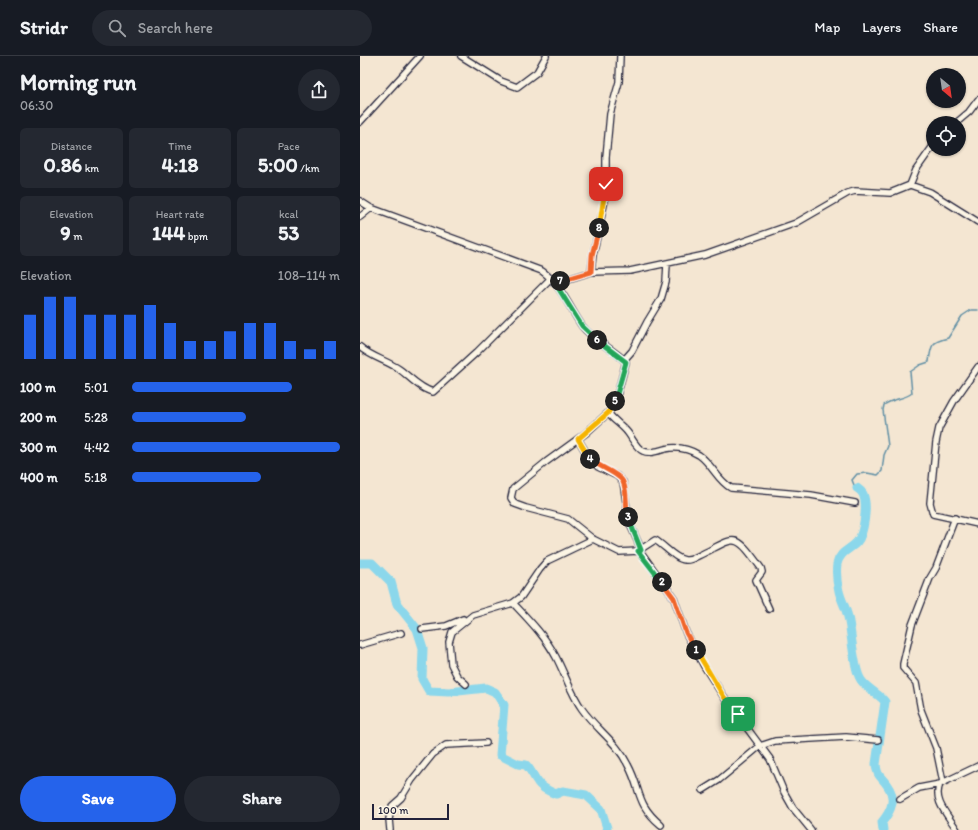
<!DOCTYPE html>
<meta charset="utf-8">
<style>
:root{--surface:#171b24;--page:#242831;--text:#f1f3f6;--muted:#9ea1a6;--line:#363941;--accent:#2563eb}
body{margin:0;font-family:Itim,sans-serif;background:var(--page);color:var(--text);height:100vh;display:flex;flex-direction:column;font-size:15px;white-space:nowrap}
*{box-sizing:border-box;margin:0}
p{font-size:13px;color:var(--muted)}
.icon{flex:none;width:22px;height:22px;fill:none;stroke:currentColor;stroke-width:2;stroke-linecap:round;stroke-linejoin:round}
.map{position:relative;flex:1;overflow:hidden}
.drawer{display:flex;flex-direction:column;background:var(--surface);width:360px}
.drawer>*{flex:none}
.needle{width:26px;rotate:151deg}
.controls{position:absolute;left:566px;top:12px;display:grid;gap:8px}
.controls a{display:grid;place-items:center;width:40px;height:40px;border-radius:50%;background:var(--surface);box-shadow:0 1px 3px #0004;font-size:20px}
.scale{position:absolute;left:12px;bottom:10px;width:77px;box-sizing:border-box;padding-left:4px;border:2px solid #22223b;border-top:0;font-size:11px;line-height:14px;white-space:nowrap;color:#22223b;-webkit-text-stroke:3px #fcf5e5;paint-order:stroke}
.pin{position:absolute;display:grid;place-items:center;width:34px;height:34px;color:#fff;margin:-17px;border-radius:8px;box-shadow:0 2px 6px #0006}
.km{position:absolute;width:20px;height:20px;margin:-10px;border-radius:50%;background:#222;color:#fff;font-size:11px;line-height:20px;text-align:center}
.round{display:grid;place-items:center;flex:none;width:42px;height:42px;border-radius:21px;background:var(--page)}
.summary{display:flex;align-items:center;justify-content:space-between;height:68px;padding:0 20px}
h1{font-size:22px;font-weight:700;line-height:30px}
.figures{display:grid;grid-template-columns:repeat(3,1fr);gap:6px;height:68px;padding:4px 20px}
.figures div{display:grid;align-content:center;border-radius:6px;background:var(--page);text-align:center}
.figures b{font-size:20px;font-weight:700}
.figures small{font-size:11px;font-weight:400}
.figures p{font-size:11px}
.chart{height:112px;padding:8px 20px}
.chart p{display:flex;justify-content:space-between}
.chart svg{width:100%;height:72px;margin-top:4px;stroke:var(--accent);stroke-width:6}
.cta{display:flex;gap:8px;margin-top:auto;padding:8px 20px}
.cta a{flex:1;height:46px;border-radius:24px;background:var(--accent);color:#fff;font-size:16px;font-weight:700;line-height:46px;text-align:center}
.cta a+a{background:var(--page);color:var(--text)}
ul{padding:0 20px;list-style:none;font-size:13px}
li{display:grid;grid-template-columns:64px 48px 1fr;align-items:center;height:30px}
li i{height:10px;border-radius:5px;background:var(--accent)}
header{display:flex;align-items:center;gap:24px;box-sizing:border-box;height:56px;padding:0 20px;background:var(--surface);border-bottom:1px solid var(--line)}
header strong{font-size:19px}
nav{display:flex;gap:22px;margin-inline-start:auto;font-size:14px}
.search{width:280px;height:36px;background:var(--page);display:flex;align-items:center;gap:10px;box-sizing:border-box;padding:0 14px;border-radius:22px;color:var(--muted);font-size:15px}
main{display:flex;flex:1;min-height:0}
.map>svg:first-child{display:block}
</style>
<header>
<strong>Stridr</strong>
<div class="search"><svg class="icon" aria-label="search" viewBox="0 0 24 24"><circle cx="10" cy="10" r="6"/><path d="M15 15l6 6"/></svg>Search here</div>
<nav><a>Map</a><a>Layers</a><a>Share</a></nav>
</header>
<main>
<section class="drawer">
<div class="summary"><div><h1>Morning run</h1><p>06:30</p></div><a class="round"><svg class="icon" aria-label="share" viewBox="0 0 24 24"><path d="M12 15V3M7 8l5-5 5 5M5 13v7h14v-7"/></svg></a></div>
<div class="figures">
<div><p>Distance</p><b>0.86<small> km</small></b></div>
<div><p>Time</p><b>4:18</b></div>
<div><p>Pace</p><b>5:00<small> /km</small></b></div>
</div>
<div class="figures">
<div><p>Elevation</p><b>9<small> m</small></b></div>
<div><p>Heart rate</p><b>144<small> bpm</small></b></div>
<div><p>kcal</p><b>53</b></div>
</div>
<div class="chart"><p><span>Elevation</span>108–114 m</p>
<svg viewBox="0 0 160 44" preserveAspectRatio="none"><path d="M5 44V17M15 44V6M25 44V6M35 44V17M45 44V17M55 44V17M65 44V11M75 44V22M85 44V33M95 44V33M105 44V27M115 44V22M125 44V22M135 44V33M145 44V38M155 44V33"/></svg>
</div>
<ul>
<li><b>100 m</b>5:01<i style="width:77%"></i></li>
<li><b>200 m</b>5:28<i style="width:55%"></i></li>
<li><b>300 m</b>4:42<i style="width:100%"></i></li>
<li><b>400 m</b>5:18<i style="width:62%"></i></li>
</ul>
<div class="cta"><a>Save</a><a>Share</a></div>
</section>
<div class="map">
<svg width="618" height="774" viewBox="0 0 618 774">
<rect width="100%" height="100%" fill="#f4e6d2"/>
<filter id="ink" filterUnits="userSpaceOnUse"><feTurbulence type="fractalNoise" baseFrequency=".025" numOctaves="2"/><feDisplacementMap in="SourceGraphic" scale="8" xChannelSelector="R" yChannelSelector="G"/><feConvolveMatrix kernelMatrix="1 2 1 2 8 2 1 2 1" color-interpolation-filters="sRGB"/></filter>
<g filter="url(#ink)">
<g fill="none" stroke-linecap="round" stroke-linejoin="round">
<!-- stream -->
<path stroke="#618fa5" stroke-width="1.5" d="M497 432 494 429 492 424 497 418 507 417 518 419 522 415 524 399 528 390 523 354 524 349C533 342 543 344 552 337L550 316 560 309 569 306C571 289 571 286 588 282L602 260 611 254H618"/>
<!-- river -->
<path stroke="#8bd7eb" stroke-width="9" d="M497 432C500 434 502 436 503 438 508 449 504 478 497 486 490 494 480 495 477 508 476 516 477 527 479 535 481 544 486 552 488 561 492 577 493 612 501 624 507 633 521 639 525 646L516 708C517 721 521 720 527 729 537 743 531 755 522 766L523 774
M0 507H12L31 526 37 548 57 573 63 592 62 623 69 635 89 636 126 632 135 636 144 649 140 699 158 708 166 709C172 715 173 720 177 725 181 732 189 735 196 738L203 735 226 739 241 753 247 772 246 774"/>
<!-- minor casing -->
<g stroke="#22223b" stroke-width="8">
<path id="minor" d="M101 0 141 25 157 31 177 16 186 0
M0 66 60 0
M596 67 609 56 618 44
M550 129 556 114 573 90
M0 145 11 152 182 215C201 229 209 251 222 270 234 285 252 292 266 306L258 336 254 349 248 357 226 377 186 406 153 433 151 442 155 448 166 452 208 463 233 483 259 496 278 495 283 499 314 542 326 577 344 610 364 641 410 703 424 736 433 752 451 774
M0 161 11 152
M231 216 233 199 246 140V101L250 58 259 26 260 0
M195 227 231 216 270 215 345 199 436 167 488 137 495 135 530 137 550 129 570 136 618 166
M0 291C11 301 26 304 39 313 49 320 60 333 73 336L117 296 191 222
M264 304 272 295 287 266 301 243 306 226 307 208
M618 311 594 345 579 372 576 386 570 447 573 458 618 468
M248 357C254 365 262 369 268 377 272 382 276 392 283 395 291 399 302 393 310 392 320 391 331 394 339 399 352 408 357 424 371 432L451 439 495 447
M218 383 230 403 238 411 257 420 263 426 269 466 281 493
M278 495 295 484C304 489 315 503 325 504 331 505 335 501 340 499 377 481 374 475 401 512L402 516 396 524 409 553
M153 547C169 564 185 580 196 601 205 618 211 638 222 653 236 673 257 686 268 709 282 735 275 747 301 769
M62 573 86 570 103 563
M0 589 41 577
M106 628 97 620 91 608 89 586 92 576 113 559 153 547 161 541 180 513 187 505 233 483
M583 726 576 692 561 654 556 627 543 612V608L552 569 570 522 576 512 595 462
M580 728C572 745 589 760 597 774
M343 734 359 724 400 690 415 685 486 681 518 684
M540 743 559 732 580 728 618 710
M30 774 29 763 32 750 41 742 52 724 73 698 86 689 126 687"/>
</g>
<!-- minor -->
<use href="#minor" stroke="#fcf5e5" stroke-width="5.5"/>
</g>
</g>
<g fill="none" stroke-linecap="round" stroke-linejoin="round" filter="url(#ink)">
<!-- split-1 casing -->
<g stroke="#fff" stroke-width="8">
<path id="split-1" d="M336 594 364 641 378 658"/>
</g>
<!-- split-2 casing -->
<g stroke="#fff" stroke-width="8">
<path id="split-2" d="M302 526 314 542 326 577 336 594"/>
</g>
<!-- split-3 casing -->
<g stroke="#fff" stroke-width="8">
<path id="split-3" d="M268 461 281 494 278 495 302 526"/>
</g>
<!-- split-4 casing -->
<g stroke="#fff" stroke-width="8">
<path id="split-4" d="M230 403C237 410 260 418 263 426 268 437 265 450 268 461"/>
</g>
<!-- split-5 casing -->
<g stroke="#fff" stroke-width="8">
<path id="split-5" d="M230 403 218 383 248 357 255 345"/>
</g>
<!-- split-6 casing -->
<g stroke="#fff" stroke-width="8">
<path id="split-6" d="M237 284 266 306 255 345"/>
</g>
<!-- split-7 casing -->
<g stroke="#fff" stroke-width="8">
<path id="split-7" d="M200 225 195 227 222 270 237 284"/>
</g>
<!-- split-8 casing -->
<g stroke="#fff" stroke-width="8">
<path id="split-8" d="M200 225 231 216 232 199 239 172"/>
</g>
<!-- split-9 casing -->
<g stroke="#fff" stroke-width="8">
<path id="split-9" d="M239 172 246 128"/>
</g>
<!-- split-1 -->
<use href="#split-1" stroke="#f5b400" stroke-width="5"/>
<!-- split-2 -->
<use href="#split-2" stroke="#f0652b" stroke-width="5"/>
<!-- split-3 -->
<use href="#split-3" stroke="#22a559" stroke-width="5"/>
<!-- split-4 -->
<use href="#split-4" stroke="#f0652b" stroke-width="5"/>
<!-- split-5 -->
<use href="#split-5" stroke="#f5b400" stroke-width="5"/>
<!-- split-6 -->
<use href="#split-6" stroke="#22a559" stroke-width="5"/>
<!-- split-7 -->
<use href="#split-7" stroke="#22a559" stroke-width="5"/>
<!-- split-8 -->
<use href="#split-8" stroke="#f0652b" stroke-width="5"/>
<!-- split-9 -->
<use href="#split-9" stroke="#f5b400" stroke-width="5"/>
</g>
</svg>
<div class="controls">
<a><svg class="needle" viewBox="-14 -14 28 28"><path d="M0-13l5 13h-10z" fill="#e53935"/><path d="M0 13l5-13h-10z" fill="#9ea1a6"/></svg></a>
<a><svg class="icon" aria-label="locate" viewBox="0 0 24 24"><circle cx="12" cy="12" r="6"/><path d="M12 2v4M12 18v4M2 12h4M18 12h4"/></svg></a>
</div>
<div class="scale">100 m</div>
<div class="pin" style="left:378px;top:658px;background:#1e9e55"><svg class="icon" aria-label="arrive" viewBox="0 0 24 24"><path d="M6 21V4h12l-3 4 3 4H6"/></svg></div>
<div class="pin" style="left:246px;top:128px;background:#d93025"><svg class="icon" aria-label="check" viewBox="0 0 24 24"><path d="M5 12l5 5 9-10"/></svg></div>
<b class="km" style="left:336px;top:594px">1</b>
<b class="km" style="left:302px;top:526px">2</b>
<b class="km" style="left:268px;top:461px">3</b>
<b class="km" style="left:230px;top:403px">4</b>
<b class="km" style="left:255px;top:345px">5</b>
<b class="km" style="left:237px;top:284px">6</b>
<b class="km" style="left:200px;top:225px">7</b>
<b class="km" style="left:239px;top:172px">8</b>
</div>
</main>
